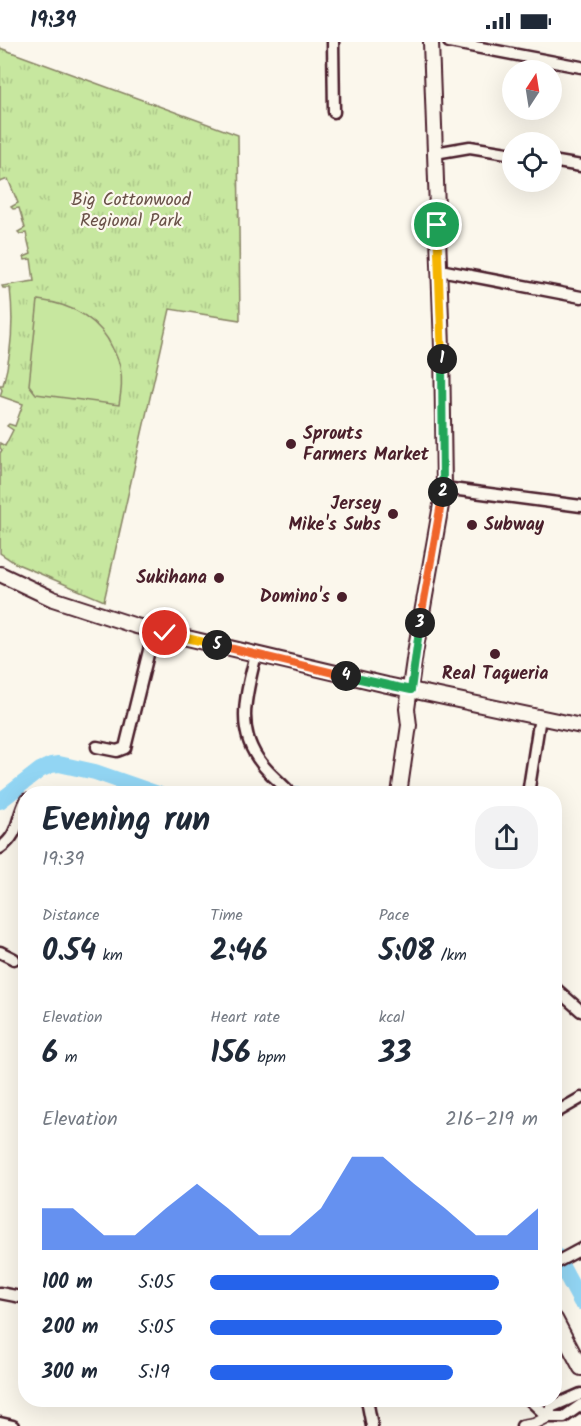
<!DOCTYPE html>
<meta charset="utf-8">
<style>
:root{--surface:#fff;--page:#f2f2f3;--text:#1f2937;--muted:#747a83;--accent:#2563eb}
body{margin:0;font-family:Kalam,sans-serif;background:var(--page);color:var(--text);height:100vh;display:flex;flex-direction:column;font-size:22px;white-space:nowrap}
*{box-sizing:border-box;margin:0}
p{font-size:20px;color:var(--muted)}
.icon{flex:none;width:33px;height:33px;fill:none;stroke:currentColor;stroke-width:2;stroke-linecap:round;stroke-linejoin:round}
.map{position:relative;flex:1;overflow:hidden}
.details{position:absolute;left:18px;top:744px;width:544px;height:621px;display:flex;flex-direction:column;background:var(--surface);border-radius:24px;box-shadow:0 6px 24px #0002}
.details>*{flex:none}
.needle{width:39px;rotate:12deg}
.tools{position:absolute;left:502px;top:18px;display:grid;gap:12px}
.tools a{display:grid;place-items:center;width:60px;height:60px;border-radius:50%;background:var(--surface);box-shadow:0 6px 24px #0002;font-size:30px}
.pin{position:absolute;display:grid;place-items:center;width:51px;height:51px;color:#fff;margin:-26px;border:3px solid #fff;border-radius:50%;box-shadow:0 2px 6px #0007}
.km{position:absolute;width:30px;height:30px;margin:-15px;border-radius:50%;background:#222;color:#fff;font-size:16px;line-height:30px;text-align:center}
.round{display:grid;place-items:center;flex:none;width:63px;height:63px;border-radius:24px;background:var(--page)}
.overview{display:flex;align-items:center;justify-content:space-between;height:102px;padding:0 24px}
h1{font-size:33px;font-weight:700;line-height:45px}
.stats{display:grid;grid-template-columns:repeat(3,1fr);gap:9px;height:102px;padding:6px 24px}
.stats div{display:grid;align-content:center}
.stats b{font-size:30px;font-weight:700}
.stats small{font-size:16px;font-weight:400}
.stats p{font-size:16px}
.chart{height:168px;padding:12px 24px}
.chart p{display:flex;justify-content:space-between}
.chart svg{width:100%;height:108px;margin-top:6px;fill:var(--accent);opacity:.7}
ul{padding:0 24px;list-style:none;font-size:20px}
li{display:grid;grid-template-columns:96px 72px 1fr;align-items:center;height:45px}
li i{height:15px;border-radius:8px;background:var(--accent)}
.status{display:flex;justify-content:space-between;align-items:center;height:42px;padding:0 30px;background:var(--surface);direction:ltr}
.status svg{height:16px;fill:currentColor}
.map>svg:first-child{display:block}
</style>
<div class="status"><b>19:39</b><svg viewBox="0 0 49 12"><path d="M0 12V9h3v3zM5 12V6h3v6zM10 12V3h3v9zM15 12V0h3v12zM26 1h20v11H26zM47 4h2v5h-2z"/></svg></div>
<div class="map">
<svg width="581" height="1384" viewBox="0 0 581 1384">
<defs>
<pattern id="grass-tufts" width="24" height="20" patternUnits="userSpaceOnUse" patternTransform="scale(1.5)"><rect width="24" height="20" fill="#c7e79f"/><path d="M3 7l-1-3M5 7V3M7 7l1-3M15 17l-1-3M17 17v-4M19 17l1-3" fill="none" stroke="#acc689"/></pattern>
</defs>
<rect width="100%" height="100%" fill="#fbf7ec"/>
<filter id="ink" filterUnits="userSpaceOnUse"><feTurbulence type="fractalNoise" baseFrequency=".0167" numOctaves="2"/><feDisplacementMap in="SourceGraphic" scale="12" xChannelSelector="R" yChannelSelector="G"/><feConvolveMatrix kernelMatrix="1 2 1 2 8 2 1 2 1" color-interpolation-filters="sRGB"/></filter>
<g filter="url(#ink)">
<!-- grass -->
<path fill="url(#grass-tufts)" stroke="#888365" stroke-width="1.5" d="M0 6 238 93 240 278 170 267 104 559 15 521 0 511V411L2 408 0 406V401L5 404 13 388 7 384 9 382 15 384 23 362 0 354 2 348 0 343H3C12 311 14 280 10 246H3L2 244 34 239 31 217 25 218 24 215 31 212 26 191 20 192 18 190 25 186 19 166 13 167 11 165 18 161 8 137 0 140Z"/>
<!-- pitch -->
<path fill="#c7e79f" stroke="#888365" stroke-width="1.5" d="M38 258C71 262 99 276 113 307 116 313 119 319 120 325 123 338 121 350 119 363L36 352 29 343Z"/>
<g fill="none" stroke-linecap="round" stroke-linejoin="round">
<!-- river -->
<path stroke="#92d5f3" stroke-width="16" d="M264 752H296
M0 759 40 728 51 723 59 722 95 730 158 752
M555 1212 581 1260"/>
<!-- street casing -->
<g stroke="#4a1f2b" stroke-width="15">
<path id="street" d="M333 0 334 70
M449 0 581 25
M435 111 470 105 513 112
M552 119 581 124
M440 228 581 255
M444 446 581 464
M256 612C247 650 234 688 262 722 270 733 282 741 291 752
M97 705 117 709 125 706 154 588
M528 752 540 675
M0 806C20 792 16 777 26 758
M0 910 14 917
M555 946 581 969
M555 1071 581 1056
M555 1221 581 1207
M0 1251 26 1256
M367 1358 372 1384
M530 1358 548 1375
M548 1375 551 1365 581 1352
M0 1381 13 1384
M522 1384 534 1382 548 1375H564L581 1363"/>
</g>
<!-- secondary casing -->
<g stroke="#4a1f2b" stroke-width="18">
<path id="secondary" d="M0 532 53 557 136 584 387 643 581 684
M399 752 409 683 407 667 415 611 444 446 442 305 431 0
M555 1277 581 1326"/>
</g>
<!-- street -->
<use href="#street" stroke="#fbf7ec" stroke-width="10"/>
<!-- secondary -->
<use href="#secondary" stroke="#fbf7ec" stroke-width="14"/>
</g>
</g>
<g fill="none" stroke-linecap="round" stroke-linejoin="round" filter="url(#ink)">
<!-- split-1 casing -->
<g stroke="#fff" stroke-width="12">
<path id="split-1" d="M437 183 442 317"/>
</g>
<!-- split-2 casing -->
<g stroke="#fff" stroke-width="12">
<path id="split-2" d="M442 317 443 450"/>
</g>
<!-- split-3 casing -->
<g stroke="#fff" stroke-width="12">
<path id="split-3" d="M420 581 443 450"/>
</g>
<!-- split-4 casing -->
<g stroke="#fff" stroke-width="12">
<path id="split-4" d="M346 634 411 648 420 581"/>
</g>
<!-- split-5 casing -->
<g stroke="#fff" stroke-width="12">
<path id="split-5" d="M217 603 346 634"/>
</g>
<!-- split-6 casing -->
<g stroke="#fff" stroke-width="12">
<path id="split-6" d="M165 591 217 603"/>
</g>
<!-- split-1 -->
<use href="#split-1" stroke="#f5b400" stroke-width="8"/>
<!-- split-2 -->
<use href="#split-2" stroke="#22a559" stroke-width="8"/>
<!-- split-3 -->
<use href="#split-3" stroke="#f0652b" stroke-width="8"/>
<!-- split-4 -->
<use href="#split-4" stroke="#22a559" stroke-width="8"/>
<!-- split-5 -->
<use href="#split-5" stroke="#f0652b" stroke-width="8"/>
<!-- split-6 -->
<use href="#split-6" stroke="#f5b400" stroke-width="8"/>
</g>
<!-- markers -->
<g fill="#4a1f2b" stroke="#fbf7ec" stroke-width="2">
<circle cx="291" cy="402" r="6"/>
<circle cx="393" cy="472" r="6"/>
<circle cx="472" cy="483" r="6"/>
<circle cx="219" cy="536" r="6"/>
<circle cx="342" cy="555" r="6"/>
<circle cx="495" cy="612" r="6"/>
</g>
<g text-anchor="middle" dominant-baseline="central" stroke-width="4.5" stroke-linejoin="round" paint-order="stroke">
<!-- park labels -->
<g font-size="18" fill="#695148" stroke="#fbf7ec">
<text x="131" y="158">Big Cottonwood<tspan x="131" dy="21">Regional Park</tspan></text>
</g>
<!-- poi labels -->
<g font-size="18" font-weight="bold" fill="#4a1f2b" stroke="#fbf7ec" text-anchor="end">
<text x="303" y="392" text-anchor="start">Sprouts<tspan x="303" dy="21">Farmers Market</tspan></text>
<text x="381" y="462">Jersey<tspan x="381" dy="21">Mike's Subs</tspan></text>
<text x="484" y="483" text-anchor="start">Subway</text>
<text x="207" y="536">Sukihana</text>
<text x="330" y="555">Domino's</text>
<text x="495" y="632" text-anchor="middle">Real Taqueria</text>
</g>
</g>
</svg>
<div class="tools">
<a><svg class="needle" viewBox="-14 -14 28 28"><path d="M0-13l5 13h-10z" fill="#e53935"/><path d="M0 13l5-13h-10z" fill="#747a83"/></svg></a>
<a><svg class="icon" aria-label="locate" viewBox="0 0 24 24"><circle cx="12" cy="12" r="6"/><path d="M12 2v4M12 18v4M2 12h4M18 12h4"/></svg></a>
</div>
<div class="pin" style="left:437px;top:183px;background:#1e9e55"><svg class="icon" aria-label="arrive" viewBox="0 0 24 24"><path d="M6 21V4h12l-3 4 3 4H6"/></svg></div>
<div class="pin" style="left:165px;top:591px;background:#d93025"><svg class="icon" aria-label="check" viewBox="0 0 24 24"><path d="M5 12l5 5 9-10"/></svg></div>
<b class="km" style="left:442px;top:317px">1</b>
<b class="km" style="left:443px;top:450px">2</b>
<b class="km" style="left:420px;top:581px">3</b>
<b class="km" style="left:346px;top:634px">4</b>
<b class="km" style="left:217px;top:603px">5</b>
<section class="details">
<div class="overview"><div><h1>Evening run</h1><p>19:39</p></div><a class="round"><svg class="icon" aria-label="share" viewBox="0 0 24 24"><path d="M12 15V3M7 8l5-5 5 5M5 13v7h14v-7"/></svg></a></div>
<div class="stats">
<div><p>Distance</p><b>0.54<small> km</small></b></div>
<div><p>Time</p><b>2:46</b></div>
<div><p>Pace</p><b>5:08<small> /km</small></b></div>
</div>
<div class="stats">
<div><p>Elevation</p><b>6<small> m</small></b></div>
<div><p>Heart rate</p><b>156<small> bpm</small></b></div>
<div><p>kcal</p><b>33</b></div>
</div>
<div class="chart"><p><span>Elevation</span>216–219 m</p>
<svg viewBox="0 0 160 44" preserveAspectRatio="none"><path d="M0 44V27L10 27L20 38L30 38L40 27L50 17L60 27L70 38L80 38L90 27L100 6L110 6L120 17L130 27L140 38L150 38L160 27V44z"/></svg>
</div>
<ul>
<li><b>100 m</b>5:05<i style="width:88%"></i></li>
<li><b>200 m</b>5:05<i style="width:89%"></i></li>
<li><b>300 m</b>5:19<i style="width:74%"></i></li>
</ul>
</section>
</div>
